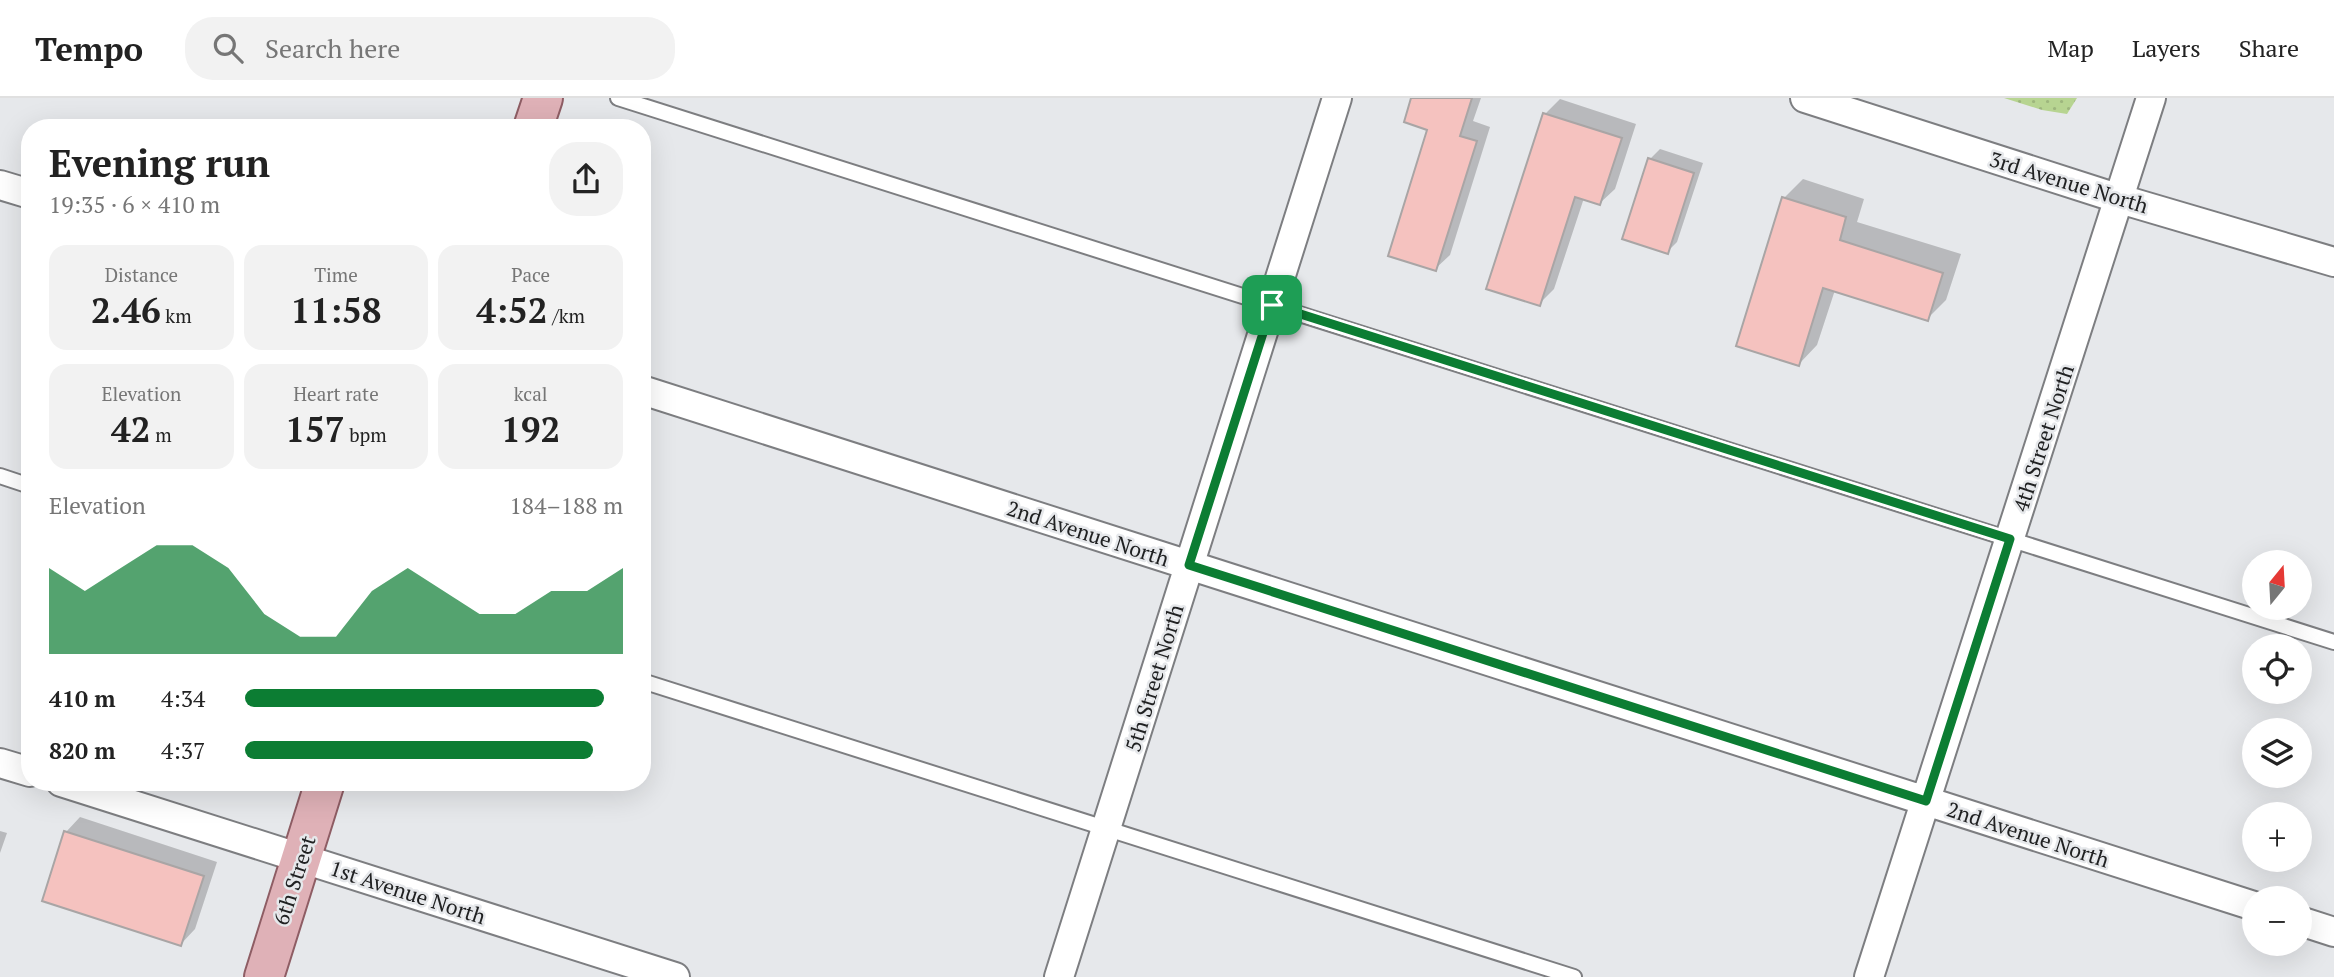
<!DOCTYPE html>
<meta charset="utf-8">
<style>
:root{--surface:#fff;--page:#f2f2f2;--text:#222;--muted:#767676;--line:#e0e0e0;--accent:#0c7d33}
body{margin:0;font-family:"PT Serif",serif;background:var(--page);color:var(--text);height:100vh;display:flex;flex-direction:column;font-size:26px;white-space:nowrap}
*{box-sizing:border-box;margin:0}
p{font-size:23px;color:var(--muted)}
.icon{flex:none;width:38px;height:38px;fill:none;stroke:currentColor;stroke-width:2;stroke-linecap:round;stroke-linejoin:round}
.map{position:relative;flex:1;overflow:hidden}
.side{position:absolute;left:21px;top:21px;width:630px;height:672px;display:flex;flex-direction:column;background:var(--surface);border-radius:28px;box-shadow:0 7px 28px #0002}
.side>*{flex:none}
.needle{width:46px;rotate:18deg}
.tools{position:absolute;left:2242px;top:452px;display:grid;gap:14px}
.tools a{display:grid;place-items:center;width:70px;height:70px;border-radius:50%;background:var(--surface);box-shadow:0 7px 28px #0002;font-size:35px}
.pin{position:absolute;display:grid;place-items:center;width:60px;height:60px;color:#fff;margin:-30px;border-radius:14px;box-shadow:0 4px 10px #0006}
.round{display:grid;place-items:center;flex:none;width:74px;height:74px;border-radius:28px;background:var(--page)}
.summary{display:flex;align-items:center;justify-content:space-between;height:119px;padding:0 28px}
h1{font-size:38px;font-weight:600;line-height:52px}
.figures{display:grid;grid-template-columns:repeat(3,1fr);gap:10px;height:119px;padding:7px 28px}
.figures div{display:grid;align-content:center;border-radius:18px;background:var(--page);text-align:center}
.figures b{font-size:35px;font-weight:600}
.figures small{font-size:19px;font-weight:400}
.figures p{font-size:19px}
.chart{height:196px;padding:14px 28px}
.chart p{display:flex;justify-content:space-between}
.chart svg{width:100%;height:126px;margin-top:7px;fill:var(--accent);opacity:.7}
ul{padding:0 28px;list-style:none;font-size:23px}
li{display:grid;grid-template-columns:112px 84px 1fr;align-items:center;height:52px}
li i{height:18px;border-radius:9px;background:var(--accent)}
header{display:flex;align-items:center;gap:42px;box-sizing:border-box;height:98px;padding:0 35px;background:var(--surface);border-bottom:2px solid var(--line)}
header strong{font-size:33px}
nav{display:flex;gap:38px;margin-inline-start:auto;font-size:24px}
.search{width:490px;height:63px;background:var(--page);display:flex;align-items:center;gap:18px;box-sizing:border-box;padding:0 24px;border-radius:28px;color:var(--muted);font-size:26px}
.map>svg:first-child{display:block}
</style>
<header>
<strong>Tempo</strong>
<div class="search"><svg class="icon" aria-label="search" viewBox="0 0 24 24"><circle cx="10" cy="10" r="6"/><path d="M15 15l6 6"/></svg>Search here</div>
<nav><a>Map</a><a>Layers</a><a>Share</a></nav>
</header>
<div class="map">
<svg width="2334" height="879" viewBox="0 0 2334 879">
<defs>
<pattern id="grass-dots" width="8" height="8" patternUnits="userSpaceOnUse" patternTransform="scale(1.75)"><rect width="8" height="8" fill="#b7d491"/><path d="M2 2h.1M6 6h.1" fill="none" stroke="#9db67d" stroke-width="1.8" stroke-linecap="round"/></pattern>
</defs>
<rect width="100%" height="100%" fill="#e6e8eb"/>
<!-- grass -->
<path fill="url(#grass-dots)" d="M2004 0H2077L2067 16 2042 12Z"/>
<!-- shadow -->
<path fill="#0003" d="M1413 0H1481L1473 23 1490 29 1450 157 1435 171 1429 30Z
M1560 1 1636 26 1615 91 1600 105 1584 100 1554 191 1539 206 1545 16Z
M1660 51 1703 65 1677 144 1667 154 1650 61Z
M1803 81 1864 101 1857 124 1961 156 1946 202 1927 221 1835 192 1817 247 1799 266 1784 100Z
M80 719 217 764 195 831 181 846 66 734Z
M0 733 7 735 0 755Z"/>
<!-- building -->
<path fill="#f5c2bf" stroke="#a9a5a5" stroke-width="2" d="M1411 0H1472L1460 38 1477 43 1436 173 1388 158 1427 32 1404 24Z
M1543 15 1622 40 1600 107 1575 99 1540 208 1486 191Z
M1648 60 1694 75 1668 156 1622 141Z
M1782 99 1846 119 1840 142 1943 175 1928 223 1823 190 1799 268 1736 248Z
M64 733 204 778 181 848 42 803Z"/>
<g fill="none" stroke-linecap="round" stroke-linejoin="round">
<!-- service casing -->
<g stroke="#7d7e81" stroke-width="18">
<path id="service" d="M618 0 2334 544
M0 378 30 388
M642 583 1574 879"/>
</g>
<!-- minor casing -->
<g stroke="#7d7e81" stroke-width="32">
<path id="minor" d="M1805 0 2120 101 2334 164
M0 87 30 96
M642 292 2254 808
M0 665 30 674
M61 684 675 879
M2300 823 2334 834
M1059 879 1337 0
M1869 879 2151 0"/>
</g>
<!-- primary casing -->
<g stroke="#8e5d64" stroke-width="42">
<path id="primary" d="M533 30 543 0
M264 879 325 684"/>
</g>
<!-- service -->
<use href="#service" stroke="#fff" stroke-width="14"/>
<!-- minor -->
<use href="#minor" stroke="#fff" stroke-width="28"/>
<!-- primary -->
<use href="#primary" stroke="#dfb1b7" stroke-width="38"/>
</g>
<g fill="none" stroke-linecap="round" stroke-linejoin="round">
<!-- route casing -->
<g stroke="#fff" stroke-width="14">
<path id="route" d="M1272 207 2010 441 1926 703 1189 467Z"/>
</g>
<!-- route -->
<use href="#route" stroke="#0c7d33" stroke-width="9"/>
</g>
<g text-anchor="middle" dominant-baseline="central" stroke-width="5" stroke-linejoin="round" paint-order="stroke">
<!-- street labels -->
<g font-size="21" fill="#202122" stroke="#e6e8eb">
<text transform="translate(2069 84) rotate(17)">3rd Avenue North</text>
<text transform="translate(2043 340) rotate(-72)">4th Street North</text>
<text transform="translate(1088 435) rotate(18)">2nd Avenue North</text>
<text transform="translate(1154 580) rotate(-73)">5th Street North</text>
<text transform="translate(2028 736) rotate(18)">2nd Avenue North</text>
<text transform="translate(294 782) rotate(-72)">6th Street</text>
<text transform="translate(408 794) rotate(18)">1st Avenue North</text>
</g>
</g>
</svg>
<div class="tools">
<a><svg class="needle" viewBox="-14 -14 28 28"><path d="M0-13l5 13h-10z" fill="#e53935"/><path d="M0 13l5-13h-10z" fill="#767676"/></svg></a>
<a><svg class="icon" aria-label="locate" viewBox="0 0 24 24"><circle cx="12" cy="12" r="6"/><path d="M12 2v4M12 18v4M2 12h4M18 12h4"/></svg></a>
<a><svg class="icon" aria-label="layers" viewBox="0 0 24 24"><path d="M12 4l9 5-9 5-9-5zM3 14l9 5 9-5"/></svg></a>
<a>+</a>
<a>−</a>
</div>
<div class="pin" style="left:1272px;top:207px;background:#1e9e55"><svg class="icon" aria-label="arrive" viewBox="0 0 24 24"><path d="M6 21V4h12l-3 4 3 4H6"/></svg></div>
<section class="side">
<div class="summary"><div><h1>Evening run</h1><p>19:35 · 6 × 410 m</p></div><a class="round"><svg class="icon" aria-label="share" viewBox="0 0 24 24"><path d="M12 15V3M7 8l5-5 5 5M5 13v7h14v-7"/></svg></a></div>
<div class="figures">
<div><p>Distance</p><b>2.46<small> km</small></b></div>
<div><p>Time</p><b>11:58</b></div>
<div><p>Pace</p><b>4:52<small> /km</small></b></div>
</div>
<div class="figures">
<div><p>Elevation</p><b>42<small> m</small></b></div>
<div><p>Heart rate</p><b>157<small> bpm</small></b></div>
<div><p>kcal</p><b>192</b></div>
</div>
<div class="chart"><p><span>Elevation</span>184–188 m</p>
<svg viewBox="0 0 160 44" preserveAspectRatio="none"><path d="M0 44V14L10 22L20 14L30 6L40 6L50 14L60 30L70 38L80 38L90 22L100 14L110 22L120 30L130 30L140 22L150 22L160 14V44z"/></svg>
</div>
<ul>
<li><b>410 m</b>4:34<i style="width:95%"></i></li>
<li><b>820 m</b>4:37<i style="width:92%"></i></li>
</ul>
</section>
</div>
